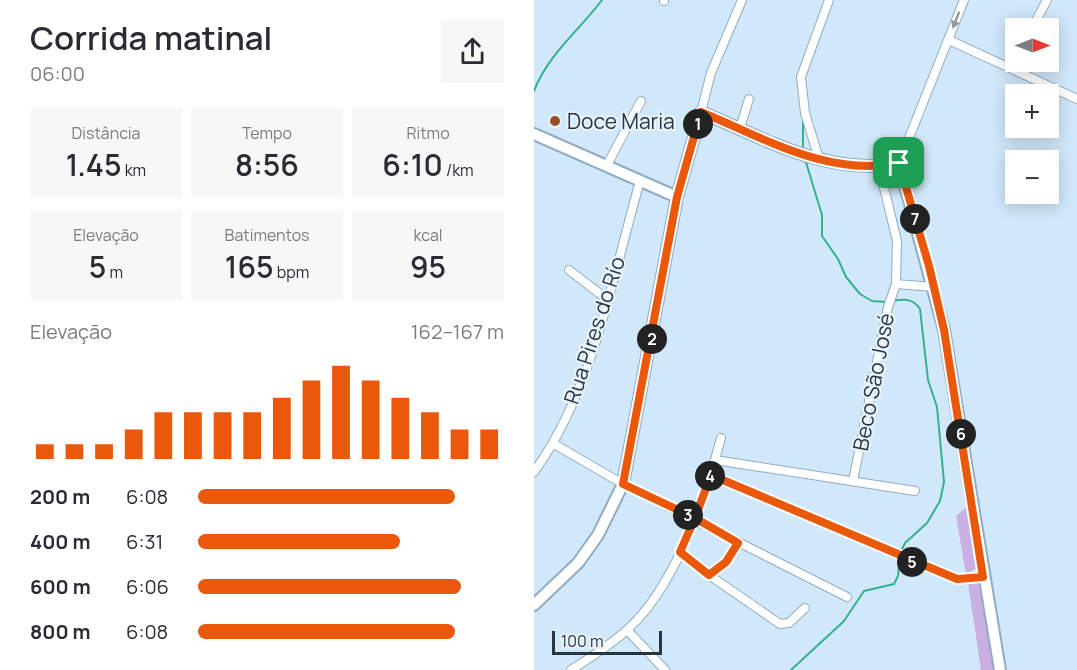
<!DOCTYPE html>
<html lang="pt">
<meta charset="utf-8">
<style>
:root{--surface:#fff;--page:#f7f7f7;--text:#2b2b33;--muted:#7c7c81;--accent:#ea580c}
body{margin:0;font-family:Manrope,sans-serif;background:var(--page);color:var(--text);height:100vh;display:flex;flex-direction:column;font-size:22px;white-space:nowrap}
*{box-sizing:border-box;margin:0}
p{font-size:20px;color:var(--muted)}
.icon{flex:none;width:33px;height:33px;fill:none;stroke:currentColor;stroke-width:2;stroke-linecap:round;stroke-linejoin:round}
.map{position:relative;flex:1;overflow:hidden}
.drawer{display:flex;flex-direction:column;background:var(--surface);width:534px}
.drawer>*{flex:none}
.needle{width:39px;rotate:90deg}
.controls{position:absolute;left:471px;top:18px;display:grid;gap:12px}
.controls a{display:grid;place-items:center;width:54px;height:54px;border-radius:0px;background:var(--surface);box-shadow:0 3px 15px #0003;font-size:30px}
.scale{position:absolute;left:18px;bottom:15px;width:110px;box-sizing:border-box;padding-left:6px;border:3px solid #29353e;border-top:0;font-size:16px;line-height:21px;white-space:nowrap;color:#29353e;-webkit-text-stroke:4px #e7f3fc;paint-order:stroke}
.pin{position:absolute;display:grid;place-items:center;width:51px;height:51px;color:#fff;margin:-26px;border-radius:12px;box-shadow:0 3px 9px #0006}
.km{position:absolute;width:30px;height:30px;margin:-15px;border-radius:50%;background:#222;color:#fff;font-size:16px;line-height:30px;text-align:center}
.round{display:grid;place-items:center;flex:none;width:63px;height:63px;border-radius:0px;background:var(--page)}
.summary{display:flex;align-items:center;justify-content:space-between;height:102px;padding:0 30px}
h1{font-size:33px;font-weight:600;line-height:45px}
.stats{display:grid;grid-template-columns:repeat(3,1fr);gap:9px;height:102px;padding:6px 30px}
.stats div{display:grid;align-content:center;border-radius:0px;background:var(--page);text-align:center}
.stats b{font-size:30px;font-weight:600}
.stats small{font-size:16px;font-weight:400}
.stats p{font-size:16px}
.chart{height:168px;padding:12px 30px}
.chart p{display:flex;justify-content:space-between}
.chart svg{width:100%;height:108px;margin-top:6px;stroke:var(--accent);stroke-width:6}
ul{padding:0 30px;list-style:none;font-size:20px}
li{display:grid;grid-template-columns:96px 72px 1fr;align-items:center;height:45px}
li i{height:15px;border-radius:8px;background:var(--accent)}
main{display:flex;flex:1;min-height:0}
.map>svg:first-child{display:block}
</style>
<main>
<section class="drawer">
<div class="summary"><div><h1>Corrida matinal</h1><p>06:00</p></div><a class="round"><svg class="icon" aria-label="share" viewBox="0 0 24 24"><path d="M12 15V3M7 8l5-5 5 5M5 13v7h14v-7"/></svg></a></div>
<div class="stats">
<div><p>Distância</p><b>1.45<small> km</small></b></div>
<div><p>Tempo</p><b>8:56</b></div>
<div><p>Ritmo</p><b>6:10<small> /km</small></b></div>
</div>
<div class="stats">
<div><p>Elevação</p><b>5<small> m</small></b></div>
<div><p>Batimentos</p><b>165<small> bpm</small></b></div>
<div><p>kcal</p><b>95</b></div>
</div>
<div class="chart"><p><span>Elevação</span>162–167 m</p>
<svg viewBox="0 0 160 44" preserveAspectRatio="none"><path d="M5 44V38M15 44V38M25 44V38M35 44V32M45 44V25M55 44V25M65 44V25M75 44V25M85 44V19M95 44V12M105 44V6M115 44V12M125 44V19M135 44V25M145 44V32M155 44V32"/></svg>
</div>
<ul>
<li><b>200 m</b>6:08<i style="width:84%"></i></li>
<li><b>400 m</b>6:31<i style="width:66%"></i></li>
<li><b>600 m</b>6:06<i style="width:86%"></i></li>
<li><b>800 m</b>6:08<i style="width:84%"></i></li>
</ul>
</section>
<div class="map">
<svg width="543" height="670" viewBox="0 0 543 670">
<rect width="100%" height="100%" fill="#d0e8fa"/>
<!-- green -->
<path fill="#caafe3" d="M434 506 444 568 432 574 422 516Z
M448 580 464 670H447L434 583Z"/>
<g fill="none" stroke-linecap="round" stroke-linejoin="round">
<!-- stream -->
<path stroke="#34b091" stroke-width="2" d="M0 91C15 53 45 31 68 0
M269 117V151
M271 159 288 215V236L304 259 312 277 326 294 338 301 353 302
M257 670 310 621 330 591 360 584 364 576 366 553 371 543 393 523 406 501 410 482 403 407 394 380 386 309C379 298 370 299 358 301"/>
<!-- street casing -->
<g stroke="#90acc2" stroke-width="10">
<path id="street" d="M130 0V1
M498 28 513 0
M415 40 543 99
M167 112 177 73 208 0
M206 128 215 99
M285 159 271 113 267 77 295 0
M365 163 430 0
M73 165 107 101
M35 270 74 300
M362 284 400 287
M20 444 89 484 313 597
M181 460 381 491
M0 472C60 389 78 278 106 181
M177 475 423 579 449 577
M319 481 354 307 362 284 363 241 345 167
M204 543 192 562 175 575 246 624 255 623 271 608
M146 552 175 575
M93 630 131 670
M37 670C56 658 76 645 93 630 141 587 171 498 187 438"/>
</g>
<!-- secondary casing -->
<g stroke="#90acc2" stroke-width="14">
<path id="secondary" d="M0 134 143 197
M0 605 44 563 64 535 89 484 143 197 167 112C230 138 294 177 365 163L410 330 466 670"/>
</g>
<!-- street -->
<use href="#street" stroke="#fff" stroke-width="8"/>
<!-- secondary -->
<use href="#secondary" stroke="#fff" stroke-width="10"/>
</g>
<!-- one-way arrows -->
<defs><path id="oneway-solid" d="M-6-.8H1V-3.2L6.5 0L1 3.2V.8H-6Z" transform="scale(1.5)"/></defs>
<use fill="#949a9e" href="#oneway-solid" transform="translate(422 20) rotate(111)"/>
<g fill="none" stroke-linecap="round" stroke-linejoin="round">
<!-- route casing -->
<g stroke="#fff" stroke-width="12">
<path id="route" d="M365 163C294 177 230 138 167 112L143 197 89 484 161 518 146 552 175 575 192 562 204 543 161 518 177 475 423 579 449 577 410 330 395 266 365 163"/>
</g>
<!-- route -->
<use href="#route" stroke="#ea580c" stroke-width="8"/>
</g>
<!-- markers -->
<circle fill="#955025" stroke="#e7f3fc" stroke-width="2" cx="21" cy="121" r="6"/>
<g text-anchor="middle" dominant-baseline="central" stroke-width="4.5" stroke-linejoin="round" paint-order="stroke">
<!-- poi labels -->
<g font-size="21" fill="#29353e" stroke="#e7f3fc" text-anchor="start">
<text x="33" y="121">Doce Maria</text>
</g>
<!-- street labels -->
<g font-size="21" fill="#29353e" stroke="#e7f3fc">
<text transform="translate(60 330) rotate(-72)">Rua Pires do Río</text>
<text transform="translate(339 382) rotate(-79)">Beco São José</text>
</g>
</g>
</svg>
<div class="controls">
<a><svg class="needle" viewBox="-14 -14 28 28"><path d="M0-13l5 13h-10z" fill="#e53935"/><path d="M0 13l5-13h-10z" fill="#7c7c81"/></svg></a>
<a>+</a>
<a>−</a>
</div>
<div class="scale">100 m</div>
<div class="pin" style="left:365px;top:163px;background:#1e9e55"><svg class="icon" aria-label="arrive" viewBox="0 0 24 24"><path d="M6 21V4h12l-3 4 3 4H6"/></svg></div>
<b class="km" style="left:164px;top:124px">1</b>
<b class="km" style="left:118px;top:339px">2</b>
<b class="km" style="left:154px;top:515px">3</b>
<b class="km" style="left:176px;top:476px">4</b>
<b class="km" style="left:378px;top:562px">5</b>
<b class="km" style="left:427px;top:434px">6</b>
<b class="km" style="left:381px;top:219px">7</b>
</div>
</main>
